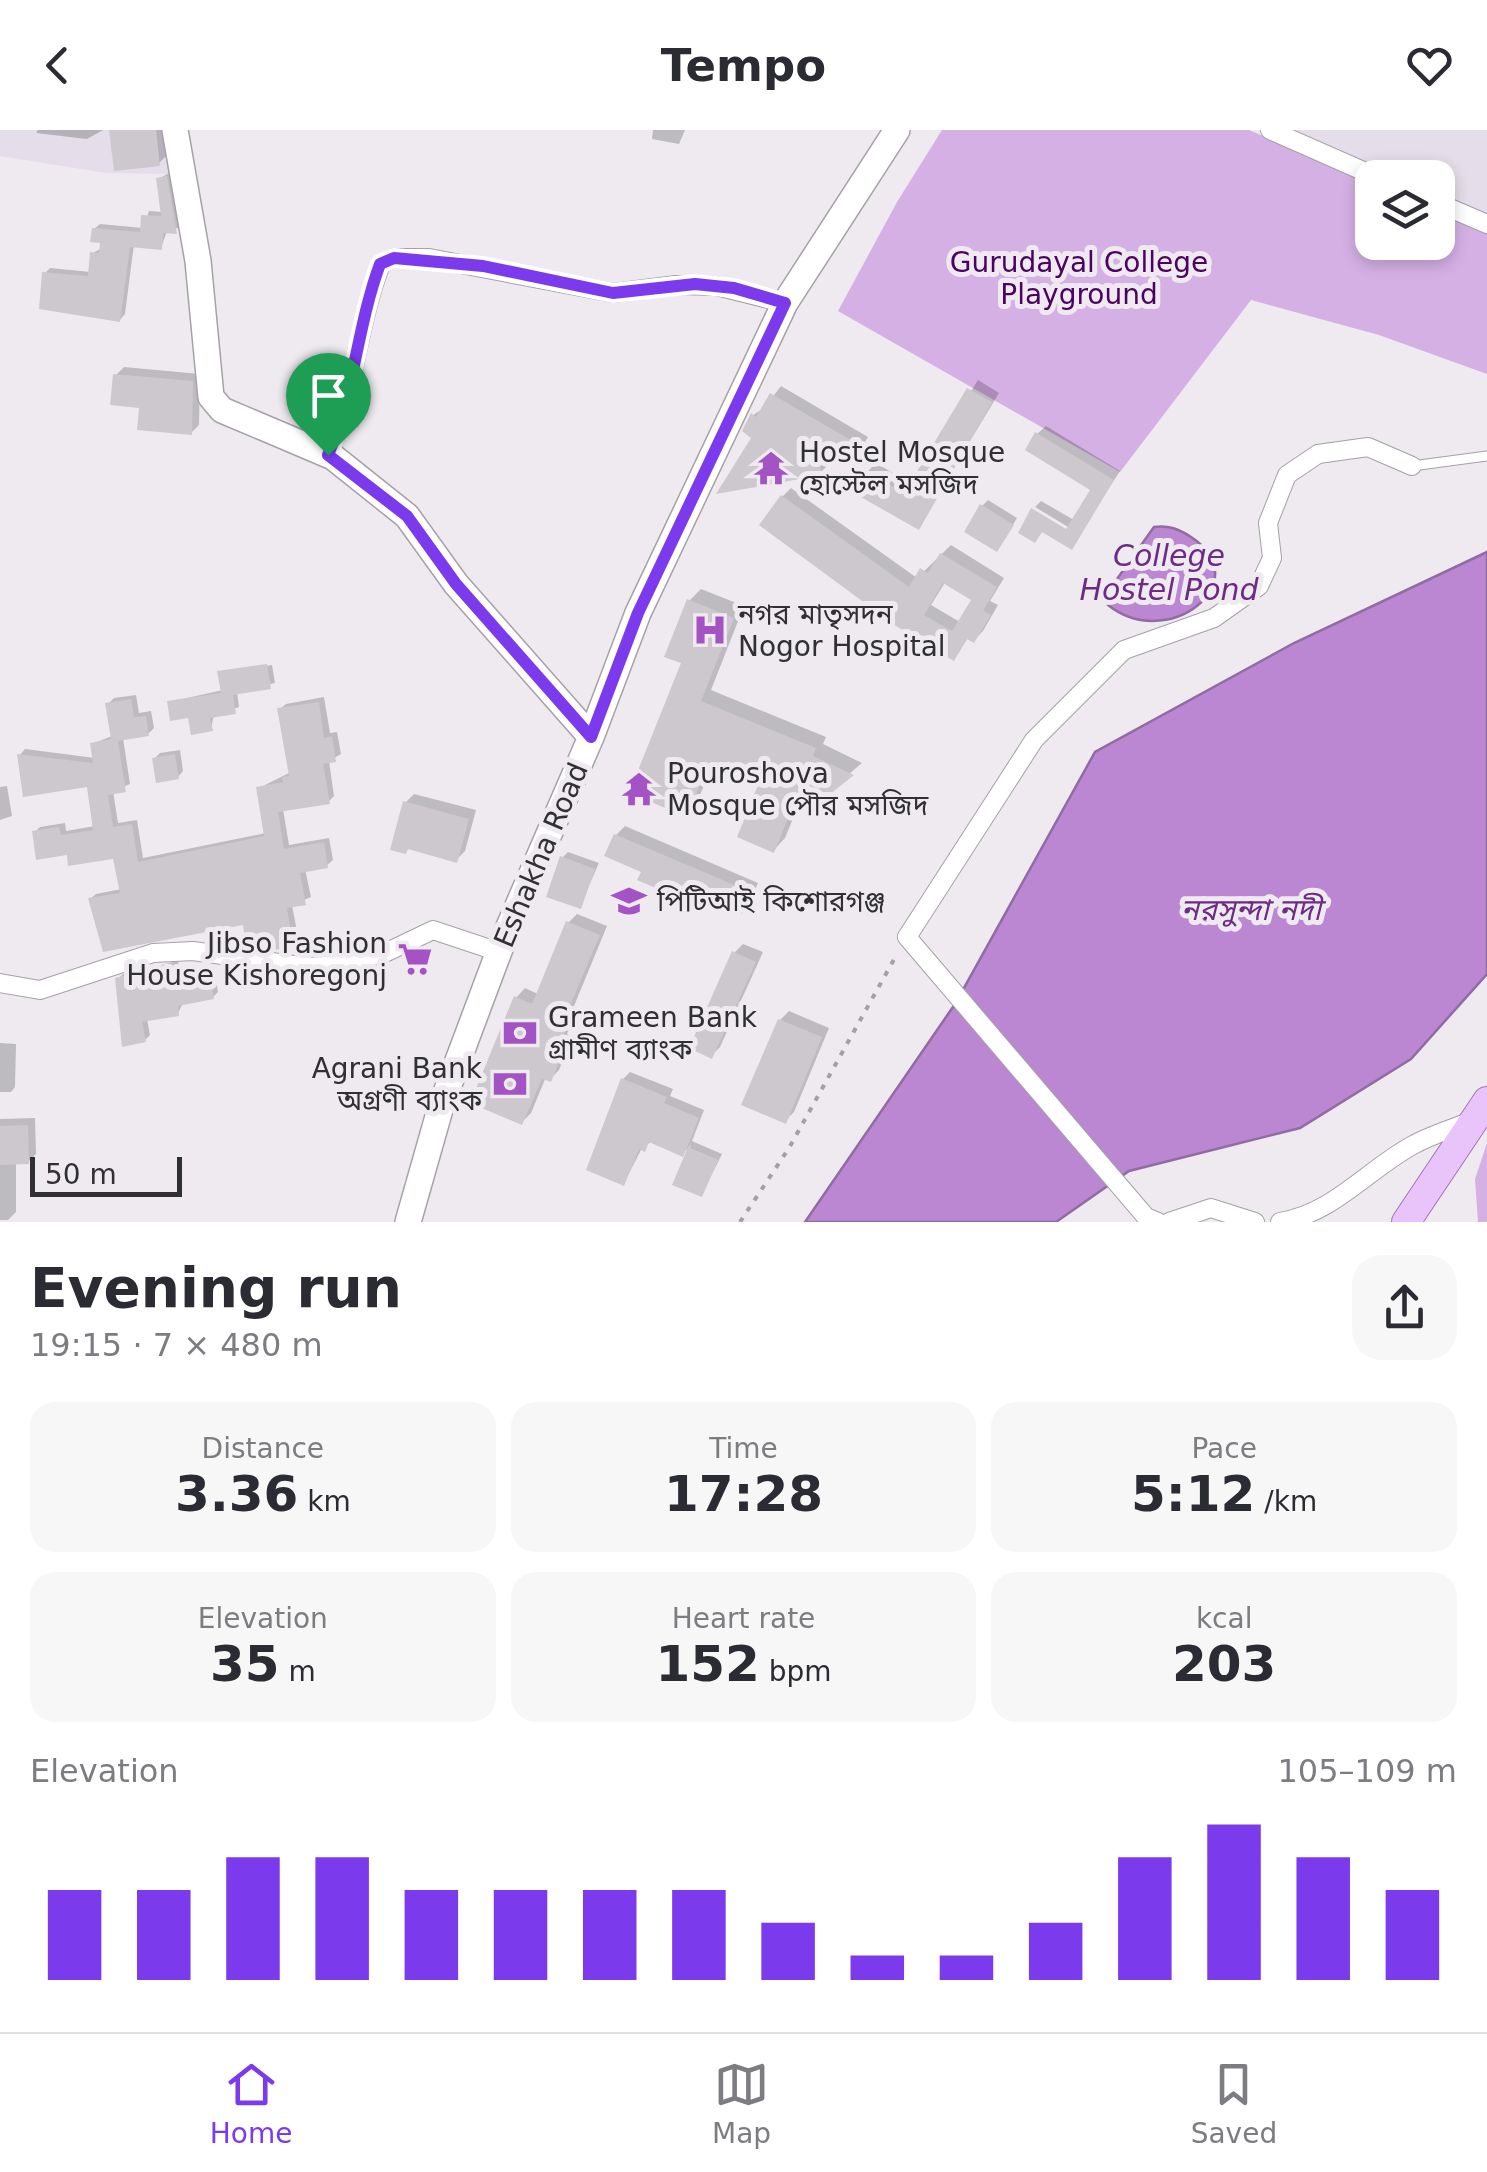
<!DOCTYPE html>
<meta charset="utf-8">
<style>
:root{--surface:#fff;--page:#f7f7f7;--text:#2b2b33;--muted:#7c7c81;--line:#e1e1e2;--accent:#7c3aed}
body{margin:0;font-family:"DejaVu Sans","Noto Sans Bengali",sans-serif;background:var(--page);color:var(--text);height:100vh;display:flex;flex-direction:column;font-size:38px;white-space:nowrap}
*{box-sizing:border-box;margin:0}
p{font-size:32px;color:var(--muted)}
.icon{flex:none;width:55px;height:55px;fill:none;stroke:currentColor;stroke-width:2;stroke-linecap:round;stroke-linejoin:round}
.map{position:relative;height:1092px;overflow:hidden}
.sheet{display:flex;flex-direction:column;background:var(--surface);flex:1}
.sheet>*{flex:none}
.buttons{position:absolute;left:1355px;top:30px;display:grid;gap:20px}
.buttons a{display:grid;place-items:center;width:100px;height:100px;border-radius:20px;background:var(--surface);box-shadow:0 5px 15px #0003;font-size:50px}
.scale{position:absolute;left:30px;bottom:25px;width:152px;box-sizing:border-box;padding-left:10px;border:5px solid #302f31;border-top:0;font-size:28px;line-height:35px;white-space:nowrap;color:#302f31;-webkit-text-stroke:8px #eeeaf0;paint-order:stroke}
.pin{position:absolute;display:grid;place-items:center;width:85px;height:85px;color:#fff;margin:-102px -42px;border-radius:50% 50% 50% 0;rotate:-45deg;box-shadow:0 0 10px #0007}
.pin .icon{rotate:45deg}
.round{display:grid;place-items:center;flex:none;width:105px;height:105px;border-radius:30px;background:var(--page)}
.headline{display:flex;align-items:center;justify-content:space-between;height:170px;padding:0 30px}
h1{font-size:55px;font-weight:700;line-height:75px}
.figures{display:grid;grid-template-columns:repeat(3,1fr);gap:15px;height:170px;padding:10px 30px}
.figures div{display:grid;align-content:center;border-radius:25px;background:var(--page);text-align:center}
.figures b{font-size:50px;font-weight:700}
.figures small{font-size:28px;font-weight:400}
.figures p{font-size:28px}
.chart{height:280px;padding:20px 30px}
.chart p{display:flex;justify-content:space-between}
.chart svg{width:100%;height:180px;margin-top:10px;stroke:var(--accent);stroke-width:6}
header{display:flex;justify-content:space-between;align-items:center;height:130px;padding:0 30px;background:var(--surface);font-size:45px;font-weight:700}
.tab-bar{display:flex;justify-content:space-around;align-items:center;height:140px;border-top:2px solid var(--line);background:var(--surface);font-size:28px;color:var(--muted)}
.tab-bar a{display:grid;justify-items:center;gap:5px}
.tab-bar .on{color:var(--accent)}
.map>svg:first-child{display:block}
</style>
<header><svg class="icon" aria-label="back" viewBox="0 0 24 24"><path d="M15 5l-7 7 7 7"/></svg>Tempo<svg class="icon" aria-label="heart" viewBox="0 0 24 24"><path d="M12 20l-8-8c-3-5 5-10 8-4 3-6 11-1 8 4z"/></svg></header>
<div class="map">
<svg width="1487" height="1092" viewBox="0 0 1487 1092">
<rect width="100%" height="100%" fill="#eeeaf0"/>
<!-- built -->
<path fill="#e5dde9" d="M0 0H164L172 44 106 43 0 26Z
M1279 0H1487V87L1438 67V48L1392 47Z"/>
<!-- green -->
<path fill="#d5b0e5" d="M942 0H1249L1372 54V112H1438V82L1487 103V244L1379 205 1251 170 1120 342 838 181 897 72Z
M1487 1013V1092H1478L1475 1049Z"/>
<!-- water -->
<path fill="#bb86d2" stroke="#916ca2" stroke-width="2.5" d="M1154 397C1169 395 1179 399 1191 407 1259 451 1168 523 1108 475L1107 463Z
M1487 422V844L1411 929 1300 998 1129 1041 1056 1092H805L955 874 1095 622 1294 513Z"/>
<!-- shadow -->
<path fill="#0003" fill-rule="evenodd" d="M38 0H103L87 9 36 3Z
M112 0H165L168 24 159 33Z
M653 0H685L679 14 652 9Z
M171 42 181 97 167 101 161 118 134 114 125 184 120 190 45 143 50 138 91 142 93 123 102 118 94 99 100 94 143 98 149 81 163 82 158 49Z
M124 237 200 244 199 295 191 303 142 276 116 245Z
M978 250 999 263 918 397 867 342 876 333 912 354Z
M781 256 868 307 859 322 850 331 826 317 829 334 820 343 755 307 753 285 764 278Z
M1046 296 1120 341 1071 417 1044 400 1034 410 1032 381 1075 407 1078 403 1035 377 1041 371 1074 390 1093 359 1037 304Z
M791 358 917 448 951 415 1004 448 990 471 998 475 983 501 974 510 969 507 953 528 782 367ZM946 451 974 469 960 492 931 475Z
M988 370 1017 388 1002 413 982 376Z
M701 459 744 476 711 560 826 607 823 614 862 633 828 662 808 652 785 708 774 720 761 653 713 634 697 672 686 684 685 532 690 470Z
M272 535 275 553 237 562 239 577 214 585 211 599 169 572 223 560 221 543Z
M136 565 139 583 151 581 154 598 148 604 123 608 130 654 113 661 118 693 137 690 143 728 266 703 259 658 291 642 280 579 286 574 324 567 330 603 337 602 341 624 329 631 334 666 329 671 283 679 289 715 329 708 333 730 327 735 305 739 311 767 292 775 299 812 293 817 245 792 90 769 96 764 122 759 115 726 69 722 35 702 40 697 65 693 66 701 95 696 89 654 20 625 25 619 95 628 92 614 112 606 108 574 114 568Z
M180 620 183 641 178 647 154 629 160 623Z
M7 656 12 686 0 690V657Z
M414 664 476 680 465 721 456 730 410 717 405 722V673Z
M625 696 758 753 750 772 741 781 664 749 658 756 616 705Z
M568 722 599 733 580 776 562 728Z
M577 784 607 796 574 876 578 877 567 904 573 907 559 940 550 949 546 947 531 983 522 992 516 868 525 858 538 864 568 793Z
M743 814 763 822 720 917 711 926 734 823Z
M178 831 182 850 215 844 218 862 213 867 183 873 178 883 147 889 150 905 145 910 118 849 123 844Z
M789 881 829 898 794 982 785 991 780 890Z
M0 913 16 914 15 957 11 962H0Z
M630 942 673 959 670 966 704 980 692 1011 722 1024 702 1064 675 1053 691 1015 682 1024 652 1011 642 1018 624 1053 623 949Z
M35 988 36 1024 28 1032H16V1082L8 1090H0V989Z"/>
<!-- building -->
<path fill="#ccc8ce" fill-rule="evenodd" d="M109 0H156L160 36 114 41Z
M167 46 177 104 163 103 162 120 130 117 120 192 39 179 42 142 88 146 90 122 99 123 100 113 90 112 92 98 140 102 141 85 161 86 156 48Z
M113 244 193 251 192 305 137 300 139 278 110 275Z
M967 258 992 272 919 400 852 362 865 341 904 363Z
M770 263 861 316 851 334 815 314 822 345 716 364 751 308 742 301 751 283 756 287Z
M1035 302 1114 350 1072 420 1042 402 1035 413 1018 403 1031 378 1066 399 1090 360 1025 320Z
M781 365 909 457 920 438 928 443 940 423 997 457 983 481 991 485 974 513 967 509 954 531 896 496 759 395ZM943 453 971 470 952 501 924 485Z
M980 374 1014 395 997 422 964 402Z
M687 469 734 488 701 571 816 618 813 626 854 645 829 665 802 653 774 723 737 707 758 655 708 634 687 687 629 663 681 533 664 527Z
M267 534 271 559 233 565 236 584 210 588 213 601 191 605 188 588 170 591 167 571 221 563 217 541Z
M131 569 134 587 146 586 149 606 118 611 126 662 108 665 113 697 132 694 138 732 264 706 256 657 283 652 282 647 289 646 277 578 319 572 324 608 332 606 336 632 323 634 330 674 278 682 284 719 324 712 328 738 300 743 306 775 287 778 294 820 266 819 265 814 246 816 243 795 103 822 88 768 120 763 113 729 68 736 67 725 36 730 32 701 59 697 61 705 93 700 87 657 23 667 17 624 93 633 90 613 111 609 105 573Z
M175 624 179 649 156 653 152 628Z
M403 671 469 689 457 733 408 719 406 724 390 720Z
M614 704 751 762 742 784 661 750 658 759 637 750 641 742 604 726Z
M560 726 595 739 581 779 546 767Z
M566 791 600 805 566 885 571 887 560 913 565 916 551 952 542 949 522 995 470 973 514 866 532 874Z
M732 821 756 832 712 929 689 918Z
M173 834 177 854 210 848 214 869 178 876 179 886 142 892 146 912 122 917 115 848Z
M778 889 822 907 786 994 741 975Z
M621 948 667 967 664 973 699 988 683 1027 649 1012 645 1022 639 1019 624 1056 586 1040Z
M28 995 29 1034 0 1035V996Z
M688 1017 718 1030 702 1067 672 1055Z"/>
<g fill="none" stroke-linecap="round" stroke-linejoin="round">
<!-- lane casing -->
<g stroke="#a5a1a6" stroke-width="11">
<path id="lane" d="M1412 336 1487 326"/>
</g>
<!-- street casing -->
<g stroke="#a5a1a6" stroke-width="20">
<path id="street" d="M1270 0 1379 48
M1438 73 1487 94
M328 325C354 264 357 196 381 134L394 128H429L613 163 676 155 716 156 785 173
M0 853 40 860 153 823 193 821 308 837 339 835 387 822 433 800 499 822
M1158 1092 1146 1087 907 807 1034 610 1124 520 1214 488 1259 456 1272 428 1268 393 1287 345 1318 324 1368 317 1412 336
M1169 1092 1211 1078 1255 1092
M1280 1092C1334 1083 1367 1040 1413 1015 1431 1005 1452 999 1471 991"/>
</g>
<!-- secondary casing -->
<g stroke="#a5a1a6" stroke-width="28">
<path id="secondary" d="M175 0 198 131 211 267 222 280 333 327 407 386 456 454 591 607
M408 1092 441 976 504 808 591 607 638 483 785 173 897 0"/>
</g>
<!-- primary casing -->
<g stroke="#9f76b1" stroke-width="30">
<path id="primary" d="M1406 1092 1487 971"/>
</g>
<!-- path -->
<path stroke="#a3a0a4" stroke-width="4" stroke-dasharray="5 8" stroke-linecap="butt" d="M740 1092 789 1018 897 824"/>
<!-- lane -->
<use href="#lane" stroke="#fff" stroke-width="9"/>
<!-- street -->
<use href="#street" stroke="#fff" stroke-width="18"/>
<!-- secondary -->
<use href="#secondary" stroke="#fff" stroke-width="25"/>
<!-- primary -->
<use href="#primary" stroke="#e9c4fa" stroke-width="28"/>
</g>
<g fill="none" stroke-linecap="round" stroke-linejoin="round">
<!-- route casing -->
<g stroke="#fff" stroke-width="20">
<path id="route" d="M394 128 483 136 613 163 695 154 734 158 785 173 638 483 591 607 456 454 407 386 328 325C354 264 357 196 380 134Z"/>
</g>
<!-- route -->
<use href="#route" stroke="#7c3aed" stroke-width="12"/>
</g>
<!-- icons -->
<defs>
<g id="temple-bare" transform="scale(2.7)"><path d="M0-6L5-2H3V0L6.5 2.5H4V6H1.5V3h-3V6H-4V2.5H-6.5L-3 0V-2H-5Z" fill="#a353c3" stroke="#eeeaf0" stroke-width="2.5" paint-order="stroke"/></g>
<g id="hospital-bare" transform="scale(2.7)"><path d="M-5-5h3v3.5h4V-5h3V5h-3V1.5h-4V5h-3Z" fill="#a353c3" stroke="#eeeaf0" stroke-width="2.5" paint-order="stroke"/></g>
<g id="school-bare" transform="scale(2.7)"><path d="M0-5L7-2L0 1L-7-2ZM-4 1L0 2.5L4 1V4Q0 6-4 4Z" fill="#a353c3" stroke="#eeeaf0" stroke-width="2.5" paint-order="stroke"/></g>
<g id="supermarket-bare" transform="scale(2.7)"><path d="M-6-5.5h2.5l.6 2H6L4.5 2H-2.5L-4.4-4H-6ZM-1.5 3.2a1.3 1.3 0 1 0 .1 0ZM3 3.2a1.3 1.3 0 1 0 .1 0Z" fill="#a353c3" stroke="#eeeaf0" stroke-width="2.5" paint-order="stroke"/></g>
<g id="bank-bare" transform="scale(2.7)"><path d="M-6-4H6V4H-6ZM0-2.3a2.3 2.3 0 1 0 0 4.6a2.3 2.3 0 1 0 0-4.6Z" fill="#a353c3" stroke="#eeeaf0" stroke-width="2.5" paint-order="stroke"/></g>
</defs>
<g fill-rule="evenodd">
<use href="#temple-bare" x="771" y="338"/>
<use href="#hospital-bare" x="710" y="500"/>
<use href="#temple-bare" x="639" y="659"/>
<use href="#school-bare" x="629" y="771"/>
<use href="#supermarket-bare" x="415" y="829"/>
<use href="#bank-bare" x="520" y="903"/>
<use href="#bank-bare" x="510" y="954"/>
</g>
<g text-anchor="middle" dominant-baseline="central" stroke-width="10" stroke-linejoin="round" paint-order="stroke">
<!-- park labels -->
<g font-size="28" fill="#4c0163" stroke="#eeeaf0">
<text x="1079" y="132">Gurudayal College<tspan x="1079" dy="32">Playground</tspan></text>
</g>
<!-- poi labels -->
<g font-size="28" fill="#302f31" stroke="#eeeaf0" text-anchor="start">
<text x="799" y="322">Hostel Mosque<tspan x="799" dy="32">হোস্টেল মসজিদ</tspan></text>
<text x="738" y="484">নগর মাতৃসদন<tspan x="738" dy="32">Nogor Hospital</tspan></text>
<text x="667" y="643">Pouroshova<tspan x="667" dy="32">Mosque পৌর মসজিদ</tspan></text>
<text x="657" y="771">পিটিআই কিশোরগঞ্জ</text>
<text x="387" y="813" text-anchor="end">Jibso Fashion<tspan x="387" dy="32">House Kishoregonj</tspan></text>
<text x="548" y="887">Grameen Bank<tspan x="548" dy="32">গ্রামীণ ব্যাংক</tspan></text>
<text x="482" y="938" text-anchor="end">Agrani Bank<tspan x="482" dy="32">অগ্রণী ব্যাংক</tspan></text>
</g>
<!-- street labels -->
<g font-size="28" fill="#302f31" stroke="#eeeaf0">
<text transform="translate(541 725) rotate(-67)">Eshakha Road</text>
</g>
<!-- water labels -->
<g font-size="30" font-style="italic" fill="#6c2b85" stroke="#eeeaf0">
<text x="1169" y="425">College<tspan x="1169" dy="34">Hostel Pond</tspan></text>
<text x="1251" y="779">নরসুন্দা নদী</text>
</g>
</g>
</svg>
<div class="buttons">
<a><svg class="icon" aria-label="layers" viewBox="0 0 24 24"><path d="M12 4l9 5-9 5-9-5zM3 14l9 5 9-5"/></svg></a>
</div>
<div class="scale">50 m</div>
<div class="pin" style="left:328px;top:325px;background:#1e9e55"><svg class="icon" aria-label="arrive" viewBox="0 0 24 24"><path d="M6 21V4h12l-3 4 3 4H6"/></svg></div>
</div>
<section class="sheet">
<div class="headline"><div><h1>Evening run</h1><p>19:15 · 7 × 480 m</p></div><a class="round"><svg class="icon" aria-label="share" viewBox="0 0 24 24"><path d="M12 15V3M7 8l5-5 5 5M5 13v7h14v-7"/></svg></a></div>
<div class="figures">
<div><p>Distance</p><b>3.36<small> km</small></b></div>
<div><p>Time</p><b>17:28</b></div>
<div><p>Pace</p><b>5:12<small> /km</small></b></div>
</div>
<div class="figures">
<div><p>Elevation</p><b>35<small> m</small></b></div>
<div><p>Heart rate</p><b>152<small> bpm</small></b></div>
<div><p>kcal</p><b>203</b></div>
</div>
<div class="chart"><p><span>Elevation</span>105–109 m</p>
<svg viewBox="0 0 160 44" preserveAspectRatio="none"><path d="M5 44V22M15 44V22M25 44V14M35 44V14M45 44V22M55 44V22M65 44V22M75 44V22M85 44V30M95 44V38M105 44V38M115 44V30M125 44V14M135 44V6M145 44V14M155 44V22"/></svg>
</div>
</section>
<nav class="tab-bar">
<a class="on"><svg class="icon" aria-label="home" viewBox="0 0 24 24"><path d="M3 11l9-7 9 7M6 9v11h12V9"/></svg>Home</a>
<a><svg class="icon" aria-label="map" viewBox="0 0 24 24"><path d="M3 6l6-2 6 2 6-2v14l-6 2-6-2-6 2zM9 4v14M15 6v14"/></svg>Map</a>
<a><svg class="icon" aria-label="saved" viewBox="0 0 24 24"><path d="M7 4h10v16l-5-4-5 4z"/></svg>Saved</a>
</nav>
